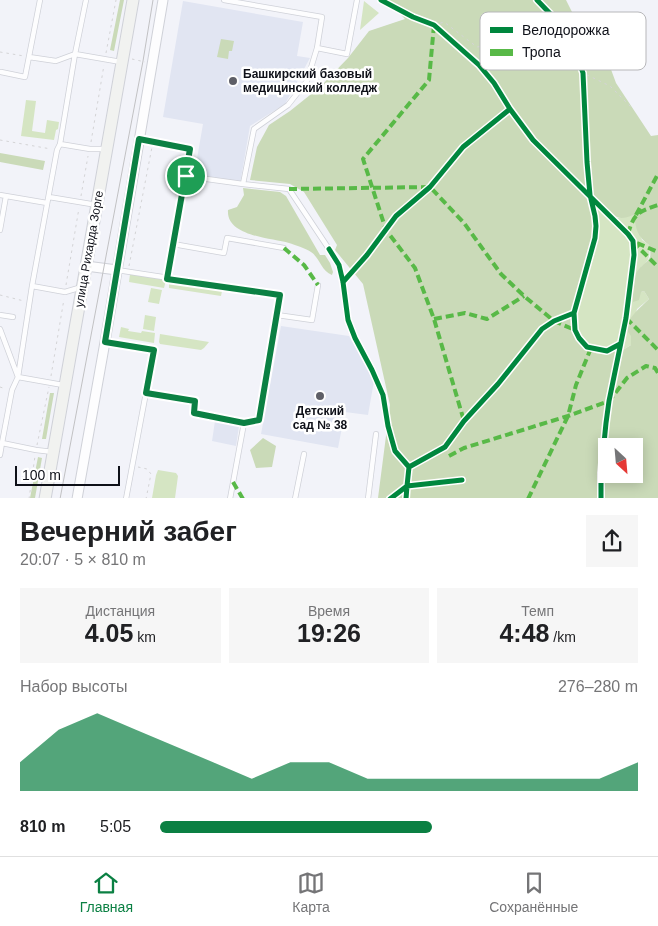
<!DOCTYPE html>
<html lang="ru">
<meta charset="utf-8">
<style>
:root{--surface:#fff;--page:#f6f6f6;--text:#202124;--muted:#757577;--line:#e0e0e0;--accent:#0b8043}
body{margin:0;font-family:Arial,sans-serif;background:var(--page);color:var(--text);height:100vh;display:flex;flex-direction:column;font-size:19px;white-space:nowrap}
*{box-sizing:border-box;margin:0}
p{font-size:16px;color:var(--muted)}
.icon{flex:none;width:28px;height:28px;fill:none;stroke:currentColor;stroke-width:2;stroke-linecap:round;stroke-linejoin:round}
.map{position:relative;height:498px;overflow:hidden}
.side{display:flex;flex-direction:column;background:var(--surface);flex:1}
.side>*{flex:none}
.needle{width:32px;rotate:154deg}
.fabs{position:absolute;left:598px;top:438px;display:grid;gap:10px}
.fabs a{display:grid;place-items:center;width:45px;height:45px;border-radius:0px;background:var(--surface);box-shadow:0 2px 12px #0003;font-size:25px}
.scale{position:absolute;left:15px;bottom:12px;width:105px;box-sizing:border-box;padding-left:5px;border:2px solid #0e1018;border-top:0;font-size:14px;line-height:18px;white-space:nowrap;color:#0e1018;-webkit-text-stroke:4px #fff;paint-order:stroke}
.pin{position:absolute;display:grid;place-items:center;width:42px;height:42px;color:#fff;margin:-21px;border:2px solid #fff;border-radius:50%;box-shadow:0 1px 5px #0007}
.round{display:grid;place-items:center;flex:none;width:52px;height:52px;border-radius:0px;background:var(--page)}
.head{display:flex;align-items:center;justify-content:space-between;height:85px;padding:0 20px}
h1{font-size:28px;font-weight:600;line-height:38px}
.metrics{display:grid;grid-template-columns:repeat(3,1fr);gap:8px;height:85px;padding:5px 20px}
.metrics div{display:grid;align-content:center;border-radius:0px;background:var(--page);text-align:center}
.metrics b{font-size:25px;font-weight:600}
.metrics small{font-size:14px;font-weight:400}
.metrics p{font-size:14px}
.chart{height:140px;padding:10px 20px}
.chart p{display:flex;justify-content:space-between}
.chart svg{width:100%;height:90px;margin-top:5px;fill:var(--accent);opacity:.7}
ul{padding:0 20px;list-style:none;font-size:16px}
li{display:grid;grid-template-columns:80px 60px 1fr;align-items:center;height:38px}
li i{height:12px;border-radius:6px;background:var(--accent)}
.dock{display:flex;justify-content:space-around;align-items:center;height:70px;border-top:1px solid var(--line);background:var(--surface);font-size:14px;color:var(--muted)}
.dock a{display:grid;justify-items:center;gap:2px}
.dock .on{color:var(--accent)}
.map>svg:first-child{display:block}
</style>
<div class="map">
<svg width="658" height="499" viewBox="0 0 658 499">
<rect width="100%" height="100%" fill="#f2f3f9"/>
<!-- built -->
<path fill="#e1e5f2" d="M183 1 303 22 297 56 310 58 285 104 250 126 240 184 194 176 203 124 163 117Z
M281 326 349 336 374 381 368 415 345 412 338 448 261 434Z
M215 421 239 426 236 446 212 441Z"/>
<!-- green -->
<path fill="#d5e5c3" d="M364 1 379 13 360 30Z
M26 100 36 101 32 131 45 133 47 120 59 122 58 129 56 130 54 140 21 136Z
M598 209 607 211 618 218 634 215 642 240 649 245C650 256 650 260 641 267V292L644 291 649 299 637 309 631 336V345L621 351 598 354 586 349 577 338 573 327 572 312 588 255Z
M130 274 166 280 164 288 129 282Z
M169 282 222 291 221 296 169 288Z
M151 288 162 290 159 304 148 302Z
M145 315 156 317 154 331 143 329Z
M121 327 129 329 128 331 141 333 142 331 155 333 154 343 119 337Z
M160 334 209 342 204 348 201 350 160 344 159 342Z
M158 470 176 473 178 476 175 498H152L156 475Z"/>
<!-- forest -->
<path fill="#cadab8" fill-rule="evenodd" d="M120 0H124L114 51 110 50Z
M387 0H566L579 26 594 35 602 45 616 83 651 136 658 135V498H378L390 405 363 284 335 250 337 245 304 192 290 184 250 180 257 147 269 125 290 111 320 87 348 58 369 31 405 19ZM601 209C617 215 615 222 634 215 636 229 637 236 649 245 650 249 651 253 650 257 648 262 643 264 639 269 632 277 630 291 633 302L639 300 641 292 644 291 649 299C640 308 629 316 626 329L631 336V345L621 351 598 354 586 349 577 338 573 327 572 312 588 255 598 210ZM606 446H634V474H606Z
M221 39 234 41 232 51H229L228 59 217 57Z
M0 153 45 161 43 170 0 162Z
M243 188 280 192 286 196 320 255H325L330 263 333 272 332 275C321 271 320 258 311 252 305 248 295 245 289 243 271 238 226 236 228 210L237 207 244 195Z
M50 393H54L46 439H42Z
M263 438 276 446 272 467 256 468 250 450Z
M38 457 42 458 35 498H30Z"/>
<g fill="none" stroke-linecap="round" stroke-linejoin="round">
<!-- lane casing -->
<g stroke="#cfd1d8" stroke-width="6">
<path id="lane" d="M224 0 322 17 317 48 347 54 357 0
M29 57 56 61 75 54 121 62
M1 72 25 77 40 0
M140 139 190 149 167 279
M60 144 90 149H106
M185 176 243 184 289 189 329 249
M243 184 254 129 288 105 307 81 317 48
M0 195 47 203
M49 197 97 205
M0 230 6 196
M173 244 224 253 227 238 284 248
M117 270 280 295 277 315
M32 286 65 292 82 287
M0 315 13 317
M0 329 18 377 63 385
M105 342 154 350 126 499
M146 393 195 401 194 413 244 423 230 499
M244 423 259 419 277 315 312 320 318 285
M0 443H2L12 390 18 377 32 286 57 150 60 144 75 54 86 0
M0 455 2 443 36 450 53 452
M295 499 304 454
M368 499 376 434"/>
</g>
<!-- street casing -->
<g stroke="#cfd1d8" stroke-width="11">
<path id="street" d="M86 266 117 270
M77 499 105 342 163 0"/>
</g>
<!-- secondary casing -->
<g stroke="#cfd1d8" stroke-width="13">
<path id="secondary" d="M45 499 133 0"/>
</g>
<!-- path -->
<path stroke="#d4d4d6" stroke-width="1" stroke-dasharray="2.5 4" stroke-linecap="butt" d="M434 25 444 22 477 47 499 44H517L552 56 569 63 583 73 610 86 632 108
M0 52 24 56
M106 53 116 0
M132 59 145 62
M0 140 51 149
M91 142 104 65
M81 196 88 156
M129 266 152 147
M66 285 79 208
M0 295 24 301
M51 376 64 299
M0 387 6 389
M37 445 49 387
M138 467 147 469 151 474 146 499
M29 499 35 456"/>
<!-- lane -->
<use href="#lane" stroke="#fdfdfe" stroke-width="4.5"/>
<!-- street -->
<use href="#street" stroke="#fdfdfe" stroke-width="9"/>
<!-- secondary -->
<use href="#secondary" stroke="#f1f2f0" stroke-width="11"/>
<!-- tram -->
<path stroke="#c1c1c3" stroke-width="1" d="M60 499 143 61 153 0"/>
<!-- quiet -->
<path stroke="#58b947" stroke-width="4" stroke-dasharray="8 4" stroke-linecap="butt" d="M434 25 429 80 363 159 386 230 415 268 434 319 464 421
M289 189 430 187 464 223 501 274 524 296 554 321 575 330
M636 215 658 174
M628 234C634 213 638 212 658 205
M633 242 658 267
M637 243 658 252
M284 248 304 265 318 285
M626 318 658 350
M434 319 465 313 487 319 524 296
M449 456 464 448 568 416 609 401 627 378 646 366 655 368 658 373
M233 482 243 499
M528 499 568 416 576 385 591 348"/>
<!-- cycleway casing -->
<g stroke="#fff" stroke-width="8">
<path id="cycleway" d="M381 0 413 17 434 25 479 65 494 83 510 109 533 140 628 234 633 241 634 255 626 318 609 401 606 423 601 473V499
M537 0 561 25 573 45 583 73 587 162 590 195 595 216 596 226 595 238 574 313 575 330 579 338 587 347 607 351 620 344
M329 249 339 265 343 282 348 320 355 338 372 370 383 395 388 426 395 451 409 467 407 486 406 499
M343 282 367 255 396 216 430 187 463 147 510 109
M409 467 445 447 464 421 498 384 542 329 554 321 574 313
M390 499 407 486 462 480"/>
</g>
<!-- cycleway -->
<use href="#cycleway" stroke="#00873e" stroke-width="5"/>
</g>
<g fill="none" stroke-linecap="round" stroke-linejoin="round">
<!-- route casing -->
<g stroke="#fff" stroke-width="10">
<path id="route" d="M139 139 190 149 167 279 280 295 259 420 244 423 194 413 195 401 146 393 154 350 105 342Z"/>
</g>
<!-- route -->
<use href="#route" stroke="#0b8043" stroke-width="6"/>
</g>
<!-- markers -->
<g fill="#5e5f67" stroke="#fff" stroke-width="2">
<circle cx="233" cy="81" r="5"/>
<circle cx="320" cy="396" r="5"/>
</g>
<g text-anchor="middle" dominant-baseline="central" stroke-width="5" stroke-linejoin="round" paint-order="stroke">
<!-- poi labels -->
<g font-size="12" font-weight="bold" fill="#0e1018" stroke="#fff" text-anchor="start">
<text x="243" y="74">Башкирский базовый<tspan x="243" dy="14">медицинский колледж</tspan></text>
<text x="320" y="411" text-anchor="middle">Детский<tspan x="320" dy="14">сад № 38</tspan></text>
</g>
<!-- street labels -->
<g font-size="12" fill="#0e1018" stroke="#fff">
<text transform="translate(89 249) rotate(-80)">улица Рихарда Зорге</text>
</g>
</g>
<!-- legend -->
<rect x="480" y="12" width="166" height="58" rx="8" fill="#fff" stroke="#b7b7ba" stroke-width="1"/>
<rect x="490" y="27" width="23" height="6" fill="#00873e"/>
<rect x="490" y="49" width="23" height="7" fill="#58b947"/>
<g font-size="14" fill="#0e1018">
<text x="522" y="35">Велодорожка</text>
<text x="522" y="57">Тропа</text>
</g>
</svg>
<div class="fabs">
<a><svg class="needle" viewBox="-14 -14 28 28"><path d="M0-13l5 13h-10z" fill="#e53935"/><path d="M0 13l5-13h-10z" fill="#757577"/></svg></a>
</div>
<div class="scale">100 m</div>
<div class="pin" style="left:186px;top:176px;background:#1e9e55"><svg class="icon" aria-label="arrive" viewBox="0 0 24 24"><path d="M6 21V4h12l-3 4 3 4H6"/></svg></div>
</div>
<section class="side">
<div class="head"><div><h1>Вечерний забег</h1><p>20:07 · 5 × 810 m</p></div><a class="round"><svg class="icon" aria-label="share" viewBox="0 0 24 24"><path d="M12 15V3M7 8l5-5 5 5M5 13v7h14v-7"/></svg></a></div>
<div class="metrics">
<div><p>Дистанция</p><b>4.05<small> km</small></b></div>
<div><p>Время</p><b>19:26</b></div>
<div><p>Темп</p><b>4:48<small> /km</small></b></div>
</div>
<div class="chart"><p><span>Набор высоты</span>276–280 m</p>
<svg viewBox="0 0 160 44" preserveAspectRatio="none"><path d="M0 44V30L10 14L20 6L30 14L40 22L50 30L60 38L70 30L80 30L90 38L100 38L110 38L120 38L130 38L140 38L150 38L160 30V44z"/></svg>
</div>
<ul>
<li><b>810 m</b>5:05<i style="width:57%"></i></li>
</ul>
</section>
<nav class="dock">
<a class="on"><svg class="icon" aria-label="home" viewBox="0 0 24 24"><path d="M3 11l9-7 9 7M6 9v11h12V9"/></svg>Главная</a>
<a><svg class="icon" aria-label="map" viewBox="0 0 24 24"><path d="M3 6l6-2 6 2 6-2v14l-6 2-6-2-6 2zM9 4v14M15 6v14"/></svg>Карта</a>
<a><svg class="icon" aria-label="saved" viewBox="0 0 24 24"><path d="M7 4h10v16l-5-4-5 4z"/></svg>Сохранённые</a>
</nav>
